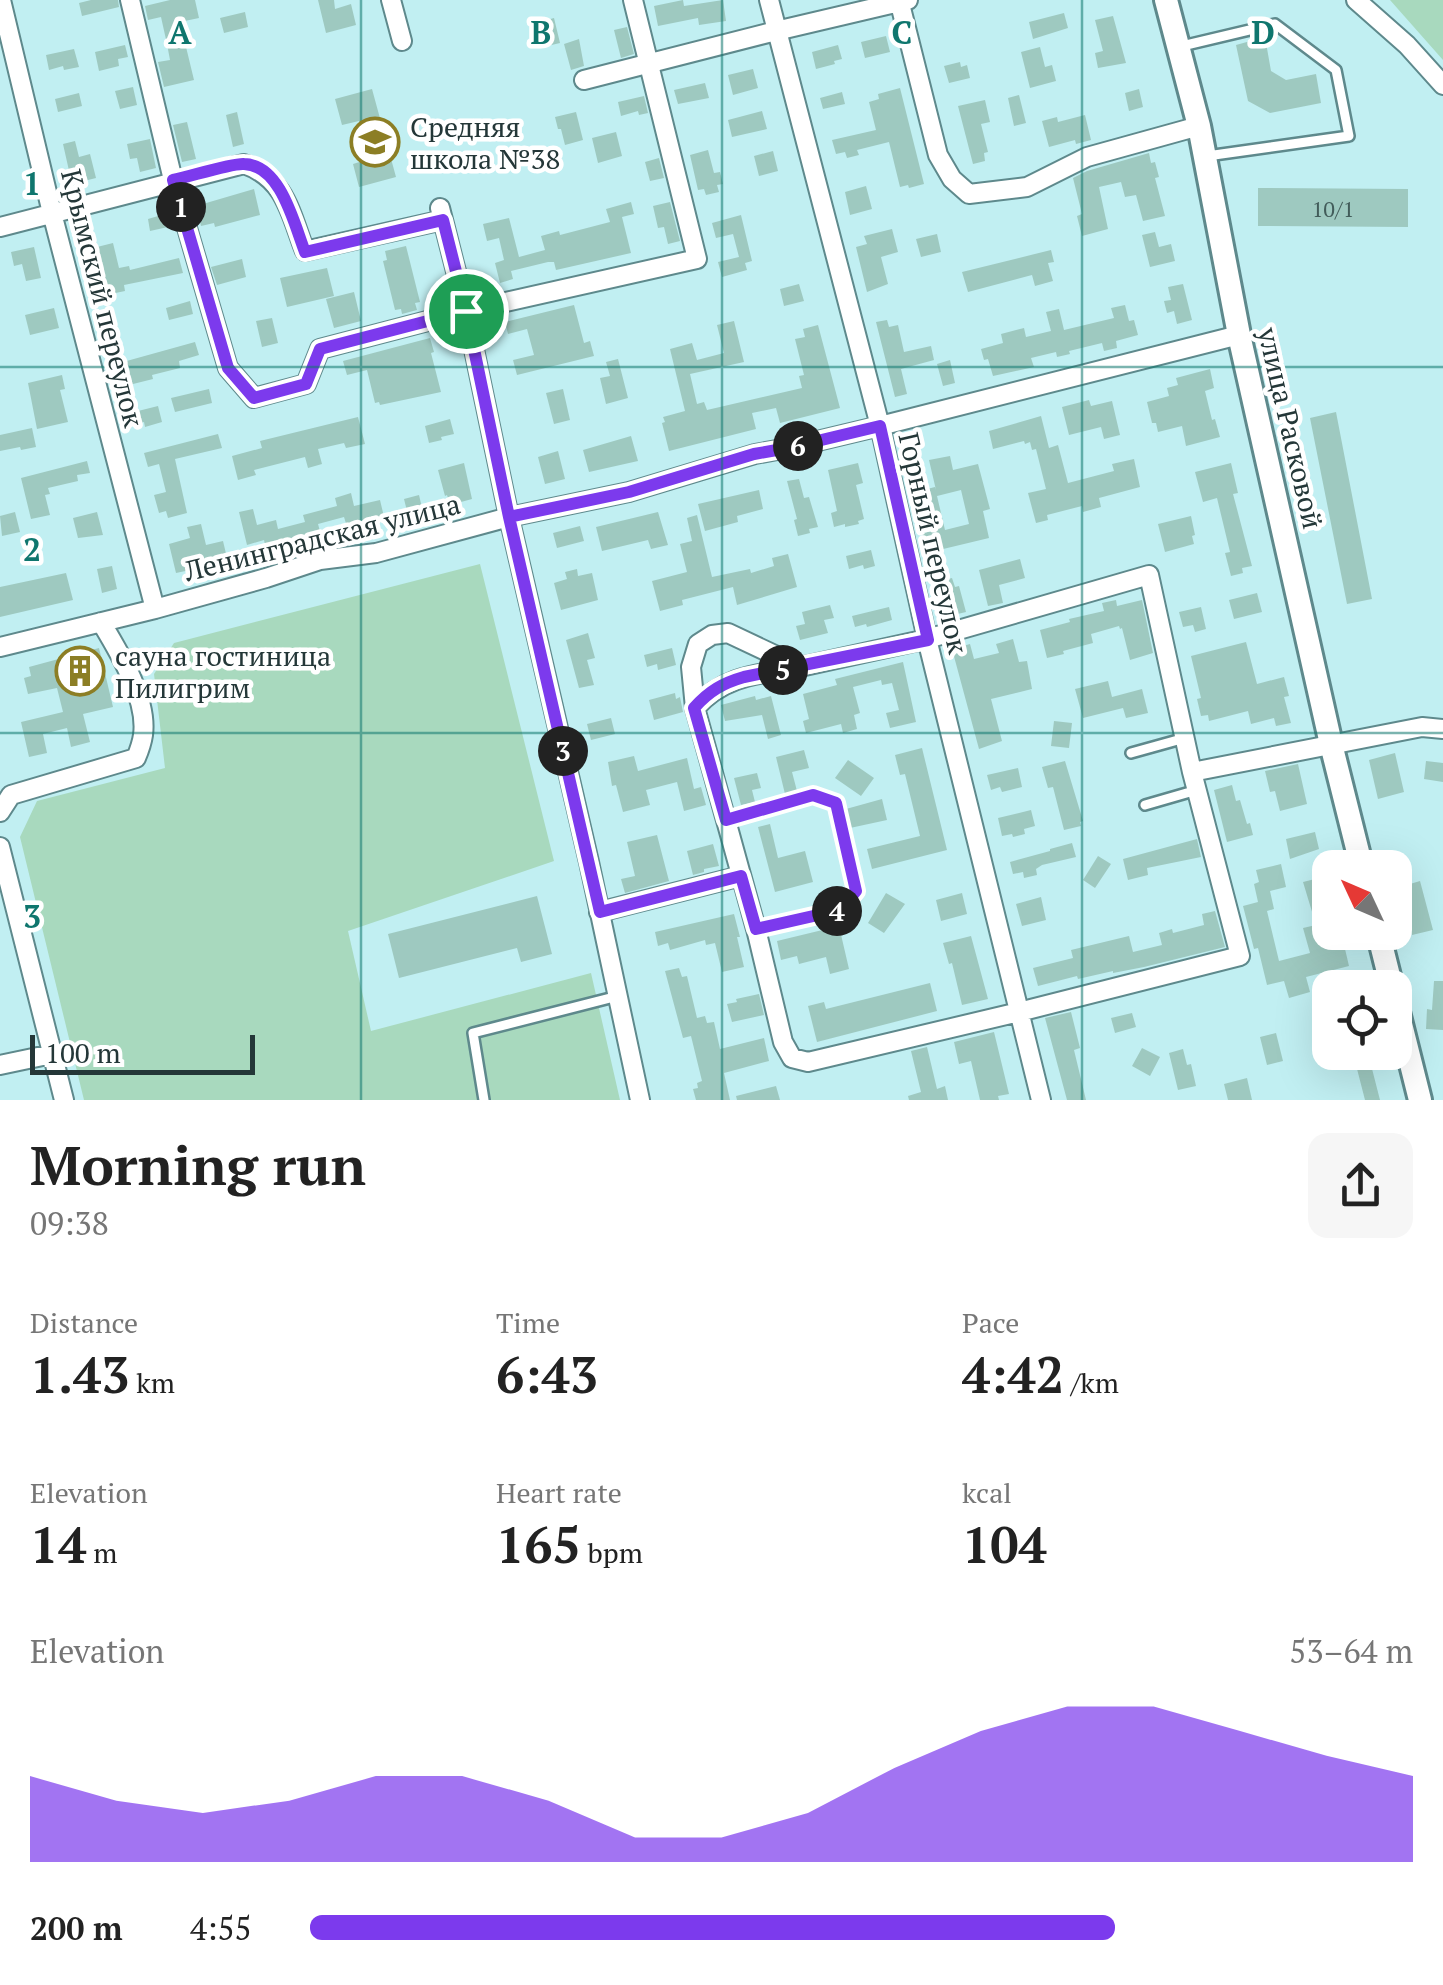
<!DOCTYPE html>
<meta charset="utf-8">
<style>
:root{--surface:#fff;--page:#f6f6f6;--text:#222;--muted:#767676;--accent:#7c3aed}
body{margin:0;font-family:"PT Serif",serif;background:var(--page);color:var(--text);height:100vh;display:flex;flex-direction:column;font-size:38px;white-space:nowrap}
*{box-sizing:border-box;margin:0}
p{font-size:32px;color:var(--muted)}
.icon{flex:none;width:55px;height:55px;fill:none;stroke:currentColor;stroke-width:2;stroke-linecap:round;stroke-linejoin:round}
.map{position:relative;height:1100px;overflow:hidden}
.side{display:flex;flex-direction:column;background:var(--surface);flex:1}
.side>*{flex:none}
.needle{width:65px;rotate:314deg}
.controls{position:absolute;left:1312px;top:850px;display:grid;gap:20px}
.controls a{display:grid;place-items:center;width:100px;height:100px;border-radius:20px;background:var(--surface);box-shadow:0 10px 40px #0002;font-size:50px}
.scale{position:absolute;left:30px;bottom:25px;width:225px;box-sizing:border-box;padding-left:10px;border:5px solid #243738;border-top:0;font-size:28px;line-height:35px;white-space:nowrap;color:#243738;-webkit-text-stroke:8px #fff;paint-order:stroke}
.pin{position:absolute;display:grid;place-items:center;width:85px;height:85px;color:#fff;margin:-42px;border:5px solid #fff;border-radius:50%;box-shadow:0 2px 10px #0007}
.km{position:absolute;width:50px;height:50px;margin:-25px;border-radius:50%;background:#222;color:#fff;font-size:28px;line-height:50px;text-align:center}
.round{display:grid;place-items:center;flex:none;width:105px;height:105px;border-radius:20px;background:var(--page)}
.summary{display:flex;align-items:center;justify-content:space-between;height:170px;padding:0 30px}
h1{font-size:55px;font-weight:700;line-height:75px}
.metrics{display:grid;grid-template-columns:repeat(3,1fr);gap:15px;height:170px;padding:10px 30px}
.metrics div{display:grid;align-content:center}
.metrics b{font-size:50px;font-weight:700}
.metrics small{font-size:28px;font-weight:400}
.metrics p{font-size:28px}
.chart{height:280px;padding:20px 30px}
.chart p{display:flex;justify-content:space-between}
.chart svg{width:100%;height:180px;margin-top:10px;fill:var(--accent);opacity:.7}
ul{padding:0 30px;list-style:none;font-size:32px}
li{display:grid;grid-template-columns:160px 120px 1fr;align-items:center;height:75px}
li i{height:25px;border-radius:12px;background:var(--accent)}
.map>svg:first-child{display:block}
</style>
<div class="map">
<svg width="1443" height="1100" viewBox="0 0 1443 1100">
<rect width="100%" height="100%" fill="#c1eff2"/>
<!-- green -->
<path fill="#a8d9be" d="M1390 0H1443V60Z
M480 564 554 861 348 931 371 1031 591 973 620 1100H84L20 837 37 801 165 768 154 674 174 643Z"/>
<!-- building -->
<path fill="#9ec9c0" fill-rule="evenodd" d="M91 0H118L119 7 82 16 79 3Z
M170 0H195L199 18 180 22 194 80 164 87 158 62 170 60 167 44 161 17 148 20 145 6Z
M318 0H334L335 9 351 4 356 25 326 33Z
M683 0 684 6 723 0 726 21 699 25 698 18 658 26 654 6Z
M245 12 248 27 224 33 220 18Z
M1064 13 1068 28 1033 39 1029 22Z
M1113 16 1126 63 1098 68 1095 53 1103 51 1095 20Z
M554 18 560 43 543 47 540 34 537 35 533 24Z
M627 27 634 54 621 58 614 30Z
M886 36 890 52 865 58 861 42Z
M1265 37 1271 71 1286 80 1316 74 1321 103 1270 113 1248 101 1236 45Z
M579 39 584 66 571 70 564 44Z
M125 45 128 57 118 59 119 66 99 71 95 52Z
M838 45 842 59 834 61 835 64 816 69 812 52Z
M1040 47 1045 67 1052 65 1056 81 1030 88 1021 52Z
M74 49 79 67 64 70 63 66 49 70 46 55Z
M960 62 961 67 967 65 970 78 949 83 944 66Z
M753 69 758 88 733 95 728 75Z
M705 83 709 98 678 104 674 90Z
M133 87 137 105 120 109 115 91Z
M900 88 924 184 909 188 908 185 900 187 889 142 857 150 859 155 847 158 845 152 836 154 832 140 876 130 869 102 879 99 878 94Z
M372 89 396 177 359 187 353 164 369 159 359 121 342 125 335 99Z
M1139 89 1143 107 1129 111 1125 93Z
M842 92 845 104 823 109 820 98Z
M79 93 82 106 58 112 55 99Z
M1019 95 1026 123 1014 126 1008 98Z
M644 96 648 113 639 115 638 111 621 116 618 102Z
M985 100 990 122 981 124 988 152 984 153 985 161 973 164 958 106Z
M762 111 767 129 732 137 728 120Z
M237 112 244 144 233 147 226 115Z
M576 112 583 140 565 145 561 129H558L555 117Z
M1085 115 1091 140 1076 144 1075 140 1049 147 1042 121 1057 117 1058 122Z
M187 122 196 159 182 162 173 125Z
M616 132 622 156 598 163 592 138Z
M150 139 156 168 140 172 137 158 130 159 127 144Z
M75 141 79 157 90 154 96 178 72 184 63 144Z
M708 150 714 173 720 172 723 184 717 185 719 192 706 195 704 189 698 190 690 155Z
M773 151 778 171 759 176 754 156Z
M1149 153 1151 163 1155 162 1159 177 1155 178 1165 216 1143 221 1136 195 1125 197 1121 182 1099 187 1108 229 1082 236 1077 216 1082 214 1073 178 1087 171Z
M659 158 664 178 650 181 645 162Z
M866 186 872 209 850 215 845 192Z
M1258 188 1408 189V227L1258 226Z
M254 189 260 215 215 227 214 223 201 226 196 206Z
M631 202 634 214 622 217 631 253 556 270 554 262H548L511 271 513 279 500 283 495 263 504 260 499 238 487 241 483 224 509 218 519 257 545 250 541 236 559 231 560 235 610 222 606 209Z
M670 202 680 241 668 244 664 227 658 228 653 206Z
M165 214 168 227 150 231 148 219Z
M741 215 752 261 745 263 747 270 722 277 718 262 739 257 733 234 716 238 712 223Z
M892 229 898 252 881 257 888 284 867 292 856 247 867 244 864 236Z
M1155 232 1159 247 1171 244 1175 261 1150 267 1142 235Z
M937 234 941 252 921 257 916 239Z
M113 243 119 268 129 266 130 270 179 258 183 273 124 285 125 291 106 295 93 248Z
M406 246 420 302 415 303 417 310 402 314 401 309 395 310 383 261 387 260 385 251Z
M34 247 41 278 26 281 22 264 14 266 11 252Z
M1051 250 1054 262 1048 263 1053 281 1035 286 1032 275 968 292 962 272Z
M242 259 246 277 217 285 211 267Z
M327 268 334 296 287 307 280 278Z
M799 284 804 301 784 306 780 289Z
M1183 284 1192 320 1177 324 1174 311 1167 313 1164 301 1171 300 1168 287Z
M354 292 361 321 334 328 326 299Z
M190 301 193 314 169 320 166 308Z
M574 305 584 343 590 341 594 356 517 375 513 360 534 355 527 329 508 334 505 322Z
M1125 305 1129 321 1134 320 1138 335 1116 341 1117 348 1104 351 1102 343 1069 351 1070 354 1057 357 1056 352 1031 358 1034 367 993 376 988 359 984 360 981 349 1003 343 1001 334 1024 328 1026 337 1051 331 1046 312 1059 309 1064 330 1114 318 1111 308Z
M54 308 59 328 30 335 25 315Z
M272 318 278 343 262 347 256 321Z
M887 320 889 327 898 325 904 352 931 346 934 360 901 369 907 394 895 397 876 322Z
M734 321 744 362 690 374 697 404 704 402 707 410 802 388 799 376 804 375 795 339 805 337 803 329 818 325 840 408 780 423 776 408 752 413 756 429 669 451 662 423 665 422 663 417 685 411 670 349 692 343 697 360 724 353 717 325Z
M430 338 434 352 431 353 441 392 380 405 379 402 375 403 367 370 347 375 343 361Z
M195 342 199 355 179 361 180 368 152 375 153 379 129 385 123 362Z
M618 359 628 398 606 404 600 378 610 376 606 362Z
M950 360 955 383 943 386 937 364Z
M1210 369 1214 388 1205 391 1212 420 1215 419 1220 437 1186 446 1182 426 1158 432 1156 423H1152L1147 402 1169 396 1167 388 1178 385 1176 378Z
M62 375 65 389 60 390 68 422 37 429 28 383Z
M209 389 212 403 175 412 171 398Z
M563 389 570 420 554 424 546 393Z
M1089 400 1091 406 1112 401 1120 435 1104 439 1101 427 1069 435 1062 407Z
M158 406 162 422 145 427 144 422 137 424 134 412Z
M1336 412 1372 599 1347 604 1310 418Z
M1041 416 1049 448 1058 445 1068 483 1114 471 1112 464 1134 459 1140 487 1099 498 1101 507 1083 512 1082 506 1047 515 1048 520 1036 523 1028 493 1046 489 1036 449 1032 450 1030 442 1025 444 1024 441 993 449 989 431Z
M358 417 365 444 346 448 344 443 318 449 322 464 308 468 305 457 254 470 256 475 238 480 232 456 262 448 260 441Z
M450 419 454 434 441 437 442 440 429 443 425 426Z
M32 428 36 447 21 450 20 447 0 451V435Z
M218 434 222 448 175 459 187 513 168 518 166 511 159 513 154 495 166 492 159 464 148 467 144 453Z
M631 436 638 461 589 472 583 450Z
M558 451 565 479 545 484 538 457Z
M950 456 953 470 978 464 990 509 983 511 989 538 939 550V547L926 551 922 533 933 531 923 490 935 487 936 490 929 460ZM961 490 969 524 945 530 937 496Z
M87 461 90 473 77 475 78 481 48 488 50 494 45 495 50 515 31 519 21 478Z
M464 463 472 499 450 505 447 495 445 496 438 470Z
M858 463 863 483 856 485 864 519 858 521 859 524 845 527V524L834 527 831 513 837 511 828 470Z
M1231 463 1238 493 1233 494 1252 566 1242 568 1243 573 1231 576 1225 553 1230 552 1217 498 1203 502 1195 472Z
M799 479 804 498 809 497 818 527 809 529 810 533 798 536 794 520 797 519 787 481Z
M759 490 763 509 737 516 738 522 705 531 698 504Z
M351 493 354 506 380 500 385 521 348 530 344 517 318 524 321 535 312 537 314 546 302 549 301 545 267 554 264 540 247 545 239 512 253 509 257 525 276 520 278 529 305 522 303 515 337 506 335 498Z
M419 495 423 512 408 515 404 499Z
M15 512 20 532 2 536 0 516Z
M97 512 103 535 78 538 73 518Z
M658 512 668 545 651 549 648 540 602 551 596 527Z
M697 515 712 577 750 569 751 573 774 566 772 558 788 554 797 587 737 605 733 587 682 600 683 605 660 611 652 581 687 572 680 544 692 541 687 518Z
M1191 516 1195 535 1192 536 1194 544 1165 552 1158 524Z
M201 524 206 545 223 541 228 562 176 573 169 544 190 538 187 527Z
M580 526 584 541 557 548 553 533Z
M871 550 875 566 864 569 863 565 849 569 846 556Z
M1020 559 1025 578 999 585 1003 603 988 606 979 570Z
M112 566 117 589 102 593 97 569Z
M577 569 578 576 592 573 598 600 561 610 554 583 567 579 565 572Z
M66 573 73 600 0 617V587Z
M952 578 955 587 959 586 966 612 949 616 940 581Z
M1257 593 1262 612 1234 619 1229 600Z
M1116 600 1117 606 1142 600 1153 653 1130 660 1122 628 1120 629 1119 626 1091 634 1093 643 1063 651 1064 654 1047 658 1040 630 1070 622 1069 619 1104 611 1102 603Z
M830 605 834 618 824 620 828 633 800 640 796 626 805 624 802 612Z
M889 607 892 620 867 627 866 624 855 627 852 616Z
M1201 607 1206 629 1195 632 1193 625 1183 627 1179 612Z
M588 633 595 658 587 660 594 685 579 688 566 640Z
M1013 639 1019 662 1027 661 1032 689 991 699 1002 741 979 749 952 649 970 644 974 659 999 653 996 644Z
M1246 642 1257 684 1284 677 1289 696 1284 697 1291 723 1276 726 1274 718 1251 724 1248 711 1209 721 1208 715 1201 716 1197 699 1201 698 1191 656Z
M99 648 113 707 83 714 90 742 71 747 67 728 43 734 47 753 29 757 21 722 63 712 57 688 28 694 24 678 31 676 29 667Z
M672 648 676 665 658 670 657 664 647 667 644 655Z
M903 662 916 722 890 728 886 713 899 710 892 683 882 685 881 680 853 687 860 713 854 715 857 729 843 733 841 724 806 733 803 721 809 719 803 694 837 685 835 679Z
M1108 681 1112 697 1142 689 1148 713 1126 718 1123 708 1083 718 1075 689Z
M675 693 676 699 680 697 683 712 654 720 649 700Z
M755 696 756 700 771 696 781 735 768 739 762 715 725 721 721 705Z
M611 718 615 734 591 740 587 724Z
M1054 721 1072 723 1069 748 1051 746Z
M922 748 947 850 872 869 867 849 920 836 905 774 900 775 895 755Z
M804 750 809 768 792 772 797 791 785 794 776 757Z
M1395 753 1404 792 1378 799 1369 760Z
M634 756 638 771 687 758 694 789 701 787 706 805 684 811 677 782 646 790 650 805 623 812 616 785 612 786 608 762Z
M848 760 874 778 861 796 835 778Z
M1065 761 1083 821 1080 822 1081 826 1064 830 1053 787 1048 788 1042 767Z
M1426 761 1443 763V782L1424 779Z
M1298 764 1307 804 1280 811 1275 791 1270 792 1265 771Z
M1018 768 1022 787 1002 792 1000 787 991 790 987 775Z
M757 773 761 788 752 790 755 802 741 805 734 778Z
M1232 785 1236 801 1240 800 1247 824 1250 823 1253 835 1227 842 1214 790Z
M882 799 887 820 850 828 846 809Z
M1031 810 1035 826 1024 829 1025 834 1013 837 1012 834 1002 836 998 818Z
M770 824 778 858 805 851 813 882 775 892 758 827Z
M1315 832 1319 849 1290 859 1286 839Z
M657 835 669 881 625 893 621 879 635 876 627 842Z
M1197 839 1201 857 1147 868 1148 875 1128 880 1123 859Z
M1072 843 1076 857 1042 865 1036 869 1037 875 1024 878 1023 872 1013 874 1010 862 1050 851V849Z
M713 844 719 866 704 869V872L693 875 687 851Z
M1098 856 1111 864 1095 888 1083 880Z
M1281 864 1286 887 1270 891 1274 909 1267 911 1279 961 1310 953 1303 928 1316 925 1303 882 1327 876 1330 889V932H1341L1349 966 1306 977 1310 992 1289 998 1284 981 1267 985 1258 948 1254 949 1243 906 1258 902 1254 884 1259 882 1256 870Z
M1420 881 1433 930 1412 935 1400 887Z
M886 893 905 904 884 933 868 923Z
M962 893 967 914 941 921 936 900Z
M537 896 552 954 521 962 517 948 399 978 388 934Z
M1041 897 1046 920 1022 926 1016 904Z
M1215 911 1225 947 1144 967 1113 973V971L1078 979 1077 976 1038 986 1033 968 1073 958 1071 950 1129 936 1133 952 1162 945 1159 933 1172 929 1173 933 1204 925 1202 914Z
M734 914 740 937H737L744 967 722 972 715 943 706 945 705 940 670 950 668 943 658 946 655 932Z
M839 926 849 969 830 974 826 957 799 964 797 956 781 960 777 941Z
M971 936 988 999 962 1005 952 963 949 964 943 943Z
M679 968 682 977 687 976 697 1018 705 1016 707 1023 714 1022 720 1049 764 1038 769 1061 724 1073 730 1100H696L693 1089 698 1088 697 1083 702 1081 691 1036 683 1038 665 971Z
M1434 981H1443V1030L1426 1029 1427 1009 1432 1010Z
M930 983 937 1011 817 1042 808 1006 824 1002 826 1009Z
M759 994 764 1015 732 1022 727 1004 737 1002 736 999Z
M1071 1012 1080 1048 1074 1050 1086 1100H1067L1045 1018Z
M1132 1013 1136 1027 1115 1033 1111 1018Z
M994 1032 1009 1094 998 1096 999 1100H980L971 1061 959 1064 954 1042Z
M1276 1033 1283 1061 1267 1065 1260 1037Z
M927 1047 937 1089 945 1086 948 1100H909L908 1096 921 1092 911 1051Z
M1142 1048 1160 1057 1150 1076 1132 1066Z
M1183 1049 1187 1065 1191 1064 1196 1086 1178 1090 1169 1053Z
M1349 1052H1388V1057L1370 1061 1380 1100H1365L1356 1065 1352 1066Z
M1247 1078 1252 1100H1228L1224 1084Z
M776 1086 780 1100H737L736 1096Z"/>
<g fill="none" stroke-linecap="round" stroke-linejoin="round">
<!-- service casing -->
<g stroke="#5e898c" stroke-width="14">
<path id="service" d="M1182 46 1275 24 1336 70 1349 136 1207 156
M1131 753 1185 738
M1145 805 1197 790
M726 820 813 795 836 803 856 891 840 910 756 929
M484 1100 473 1033 618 996"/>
</g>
<!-- minor casing -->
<g stroke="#5e898c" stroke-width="22">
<path id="minor" d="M1 0 52 213 155 609
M130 0 173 180 228 368 254 398 306 384 320 349 466 311 697 259 633 0
M391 0 402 41
M769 0 880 426 927 639 1041 1100
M899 0 938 155 952 179 969 194 1027 187 1087 157 1199 126
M1356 0 1407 45 1443 85
M584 80 776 31 908 0
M440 208 466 311 509 517 589 862 640 1100
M0 227 244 164C286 179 290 213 305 251L443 220
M1149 575 1192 772 1240 956 1019 1012 808 1062 792 1058 783 1042 756 929 695 708 691 667 698 644 712 635 728 633 800 667 927 639Z
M0 647 155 609 266 578 320 560 376 553 509 517 629 492 755 454 788 448 880 426 1239 335
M695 708C724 675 759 674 800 667
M1192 772 1422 727 1443 729
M0 812 11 795 136 758C139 751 142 742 143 735 148 699 119 652 101 622
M0 847 64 1100
M599 912 741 876
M0 1065 52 1054"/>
</g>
<!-- tertiary casing -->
<g stroke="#5e898c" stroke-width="28">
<path id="tertiary" d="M1166 0 1199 126 1239 335 1331 744 1362 868
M1378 932 1392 988
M1395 1000 1420 1100"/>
</g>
<!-- service -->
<use href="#service" stroke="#fff" stroke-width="9"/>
<!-- minor -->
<use href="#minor" stroke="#fff" stroke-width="18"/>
<!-- tertiary -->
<use href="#tertiary" stroke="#fff" stroke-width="22"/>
</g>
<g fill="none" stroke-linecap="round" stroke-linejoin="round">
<!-- route casing -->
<g stroke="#fff" stroke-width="20">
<path id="route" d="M466 311 320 349 306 384 254 398 228 368 173 180C189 177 231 163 244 164 281 165 294 224 305 252L443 220 466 311 509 517 600 912 741 876 756 929 840 910 856 891 836 803 813 795 726 820 694 708C709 691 723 683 744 677L928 640 880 426 788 448 754 454 629 492 509 517 466 311"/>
</g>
<!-- route -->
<use href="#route" stroke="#7c3aed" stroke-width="12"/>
</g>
<!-- grid -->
<path fill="none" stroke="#0f766e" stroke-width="2.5" stroke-opacity="0.55" d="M361 0V1100M722 0V1100M1082 0V1100M0 367H1443M0 733H1443"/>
<!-- icons -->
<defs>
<g id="school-ring" transform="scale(2.5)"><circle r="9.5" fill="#fff" stroke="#8c7e25" stroke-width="1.5"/><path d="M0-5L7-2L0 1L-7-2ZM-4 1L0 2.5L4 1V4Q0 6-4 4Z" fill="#8c7e25"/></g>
<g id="building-ring" transform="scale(2.5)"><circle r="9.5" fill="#fff" stroke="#8c7e25" stroke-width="1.5"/><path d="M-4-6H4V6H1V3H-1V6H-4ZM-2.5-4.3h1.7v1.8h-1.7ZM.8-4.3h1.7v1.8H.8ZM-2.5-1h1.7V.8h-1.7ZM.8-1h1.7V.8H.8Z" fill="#8c7e25"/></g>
</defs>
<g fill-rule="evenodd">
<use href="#school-ring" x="375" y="142"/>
<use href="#building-ring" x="80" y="671"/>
</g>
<g text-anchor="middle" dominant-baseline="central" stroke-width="9" stroke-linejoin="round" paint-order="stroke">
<!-- number labels -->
<g font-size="22" fill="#425c5a">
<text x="1333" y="208">10/1</text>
</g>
<!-- poi labels -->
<g font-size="28" fill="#243738" stroke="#fff" text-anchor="start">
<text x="410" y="126">Средняя<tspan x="410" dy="32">школа №38</tspan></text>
<text x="115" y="655">сауна гостиница<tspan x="115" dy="32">Пилигрим</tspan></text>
</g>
<!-- street labels -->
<g font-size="28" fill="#243738" stroke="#fff">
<text transform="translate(103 298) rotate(76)">Крымский переулок</text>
<text transform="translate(1291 428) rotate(77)">улица Расковой</text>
<text transform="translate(322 537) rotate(-14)">Ленинградская улица</text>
<text transform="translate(934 543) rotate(77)">Горный переулок</text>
</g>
</g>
<g font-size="32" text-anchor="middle" font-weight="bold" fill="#0f766e" stroke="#fff" stroke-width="9" stroke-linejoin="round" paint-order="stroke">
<text x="180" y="44">A</text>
<text x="541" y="44">B</text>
<text x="902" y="44">C</text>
<text x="1263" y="44">D</text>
<text x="32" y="195">1</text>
<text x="32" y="561">2</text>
<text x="32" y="928">3</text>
</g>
</svg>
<div class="controls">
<a><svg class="needle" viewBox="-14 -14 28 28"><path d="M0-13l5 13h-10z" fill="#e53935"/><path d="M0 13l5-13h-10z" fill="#767676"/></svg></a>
<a><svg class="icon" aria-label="locate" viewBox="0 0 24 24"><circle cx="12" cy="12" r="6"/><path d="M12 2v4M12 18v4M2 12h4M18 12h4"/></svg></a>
</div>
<div class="scale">100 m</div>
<div class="pin" style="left:466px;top:311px;background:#1e9e55"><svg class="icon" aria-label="arrive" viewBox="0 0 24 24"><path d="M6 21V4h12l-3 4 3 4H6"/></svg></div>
<b class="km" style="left:181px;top:207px">1</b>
<b class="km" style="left:563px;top:751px">3</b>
<b class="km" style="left:837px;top:911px">4</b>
<b class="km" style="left:783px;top:670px">5</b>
<b class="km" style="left:798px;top:446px">6</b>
</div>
<section class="side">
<div class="summary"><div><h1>Morning run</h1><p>09:38</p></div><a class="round"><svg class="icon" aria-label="share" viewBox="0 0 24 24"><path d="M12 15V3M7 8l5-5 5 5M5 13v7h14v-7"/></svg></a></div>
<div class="metrics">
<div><p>Distance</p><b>1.43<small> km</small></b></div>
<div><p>Time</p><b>6:43</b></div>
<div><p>Pace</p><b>4:42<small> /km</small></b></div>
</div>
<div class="metrics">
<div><p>Elevation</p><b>14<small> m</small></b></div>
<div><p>Heart rate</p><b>165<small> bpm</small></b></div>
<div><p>kcal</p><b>104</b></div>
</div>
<div class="chart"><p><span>Elevation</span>53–64 m</p>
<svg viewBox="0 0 160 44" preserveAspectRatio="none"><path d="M0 44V23L10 29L20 32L30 29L40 23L50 23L60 29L70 38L80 38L90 32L100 21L110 12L120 6L130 6L140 12L150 18L160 23V44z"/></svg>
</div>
<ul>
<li><b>200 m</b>4:55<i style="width:73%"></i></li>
</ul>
</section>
